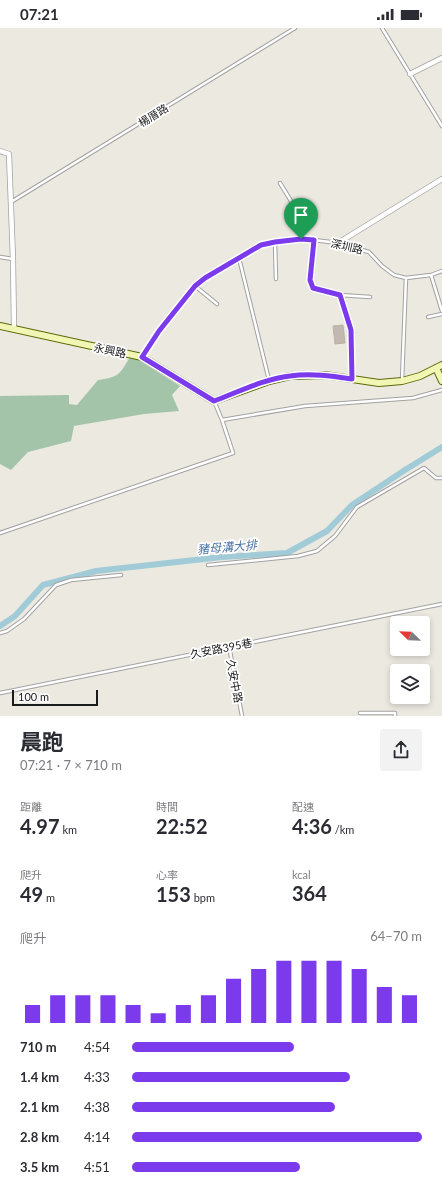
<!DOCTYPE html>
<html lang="zh-TW">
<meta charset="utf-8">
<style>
:root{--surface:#fff;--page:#f2f2f3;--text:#2b2b33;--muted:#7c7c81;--accent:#7c3aed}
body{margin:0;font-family:Lato,"Noto Sans TC",sans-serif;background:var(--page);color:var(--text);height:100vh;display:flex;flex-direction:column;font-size:15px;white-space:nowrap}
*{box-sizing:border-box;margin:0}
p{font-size:13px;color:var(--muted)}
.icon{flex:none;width:22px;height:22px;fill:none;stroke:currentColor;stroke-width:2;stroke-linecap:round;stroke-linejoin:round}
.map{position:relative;height:688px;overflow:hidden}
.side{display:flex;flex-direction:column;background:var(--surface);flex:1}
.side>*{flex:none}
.needle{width:26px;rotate:293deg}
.tools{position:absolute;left:390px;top:588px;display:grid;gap:8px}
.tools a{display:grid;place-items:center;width:40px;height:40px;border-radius:4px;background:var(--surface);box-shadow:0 2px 6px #0003;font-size:20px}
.scale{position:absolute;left:12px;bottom:10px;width:86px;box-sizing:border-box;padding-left:4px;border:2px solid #1b1b1b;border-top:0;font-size:11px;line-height:14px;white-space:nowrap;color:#1b1b1b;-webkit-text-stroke:3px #fff;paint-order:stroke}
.pin{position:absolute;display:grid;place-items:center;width:34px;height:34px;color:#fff;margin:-41px -17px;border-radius:50% 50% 50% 0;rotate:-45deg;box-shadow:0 0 4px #0007}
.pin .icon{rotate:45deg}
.round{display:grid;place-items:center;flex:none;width:42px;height:42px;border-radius:4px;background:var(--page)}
.head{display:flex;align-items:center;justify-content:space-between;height:68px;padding:0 20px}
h1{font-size:22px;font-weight:700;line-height:30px}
.metrics{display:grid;grid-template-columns:repeat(3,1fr);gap:6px;height:68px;padding:4px 20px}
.metrics div{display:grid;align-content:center}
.metrics b{font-size:20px;font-weight:700}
.metrics small{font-size:11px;font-weight:400}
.metrics p{font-size:11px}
.chart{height:112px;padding:8px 20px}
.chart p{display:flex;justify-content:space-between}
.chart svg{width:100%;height:72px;margin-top:4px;stroke:var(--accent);stroke-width:6}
ul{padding:0 20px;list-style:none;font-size:13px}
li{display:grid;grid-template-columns:64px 48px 1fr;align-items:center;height:30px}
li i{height:10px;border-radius:5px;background:var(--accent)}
.status{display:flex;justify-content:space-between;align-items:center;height:28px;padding:0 20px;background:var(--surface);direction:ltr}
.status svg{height:11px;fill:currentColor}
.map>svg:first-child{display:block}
</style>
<div class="status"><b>07:21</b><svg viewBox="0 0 49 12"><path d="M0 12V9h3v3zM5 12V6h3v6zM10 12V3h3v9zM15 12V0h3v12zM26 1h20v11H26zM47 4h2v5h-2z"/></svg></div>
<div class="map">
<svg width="442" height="688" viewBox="0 0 442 688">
<rect width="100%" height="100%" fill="#ece9e1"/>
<!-- cemetery -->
<path fill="#a3c4a9" d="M131 327 180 358 172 367 179 383 144 386 74 398 71 413 28 424 11 442 0 436V368L69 367V376L77 377 98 352C120 349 120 346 131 327Z"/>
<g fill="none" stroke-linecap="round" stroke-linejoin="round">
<!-- canal -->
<path stroke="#a2cbd8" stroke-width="6" d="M0 598 15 588 43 557 96 543 222 529 287 525 327 503 352 477 405 442 442 419"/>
</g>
<!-- building -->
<path fill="#c0b8b1" stroke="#bdb0a4" d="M343 297 345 315 335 316 333 298Z"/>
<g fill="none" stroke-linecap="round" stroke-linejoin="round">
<!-- lane casing -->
<g stroke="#a2a2a2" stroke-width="4.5">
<path id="lane" d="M382 0 442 98
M280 155 302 191 301 211
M11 174 295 0
M314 212 310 252 313 261 340 267 370 269
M275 214 276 251
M0 229 13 231
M239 230 269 352
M431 247 442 283
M195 258 217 276
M340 267 351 302 352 351
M428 289 442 286
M142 329 159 303 195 258 205 250 261 217 287 212 301 211 314 212 338 215 369 224 382 238 394 247 406 250 431 247 442 243
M402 352 406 250
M222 392 305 378 413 370 442 362
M0 505 233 425 222 392 214 373
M208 537 298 528 317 523 335 508 357 479 424 440 436 450H442
M0 605 7 603 24 591 56 557 71 552 121 547
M229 618 242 688
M0 665 442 576
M360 685H395V688"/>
</g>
<!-- street casing -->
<g stroke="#a2a2a2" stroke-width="6">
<path id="street" d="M410 46 442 30
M0 123 9 126 13 231 14 301
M338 215 442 151"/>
</g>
<!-- secondary casing -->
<g stroke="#5d6b09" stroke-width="8">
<path id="secondary" d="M0 298 142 329 214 373 269 353 290 348 325 347 379 355 402 353 420 348 442 337
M436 340 442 353"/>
</g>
<!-- lane -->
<use href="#lane" stroke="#fff" stroke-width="2.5"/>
<!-- street -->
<use href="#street" stroke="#fff" stroke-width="4.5"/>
<!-- secondary -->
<use href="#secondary" stroke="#f1f6b5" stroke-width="6"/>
</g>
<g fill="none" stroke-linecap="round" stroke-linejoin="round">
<!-- route casing -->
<g stroke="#fff" stroke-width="8">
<path id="route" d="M301 211 314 212 310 252 313 260 340 267 351 302 352 351C332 348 311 345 290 348 264 351 238 364 214 373L142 329 159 303 195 258 205 250 261 217 275 214Z"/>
</g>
<!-- route -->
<use href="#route" stroke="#7c3aed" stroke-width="5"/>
</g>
<g text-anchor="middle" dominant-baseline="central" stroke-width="3.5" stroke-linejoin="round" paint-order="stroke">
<!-- street labels -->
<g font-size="11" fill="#1b1b1b" stroke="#fff">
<text transform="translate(153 87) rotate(-32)">楊厝路</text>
<text transform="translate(347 218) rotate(13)">深圳路</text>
<text transform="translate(110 322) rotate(12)">永興路</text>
<text transform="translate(221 620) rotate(-11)">久安路395巷</text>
<text transform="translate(235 653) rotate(79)">久安中路</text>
</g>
<!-- water labels -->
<g font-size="12" font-style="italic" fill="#4d76a5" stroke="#fff">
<text transform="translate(227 519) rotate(-5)">豬母溝大排</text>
</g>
</g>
</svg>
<div class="tools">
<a><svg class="needle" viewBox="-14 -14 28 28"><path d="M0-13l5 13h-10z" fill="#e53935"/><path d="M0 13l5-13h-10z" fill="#7c7c81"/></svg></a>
<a><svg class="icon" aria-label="layers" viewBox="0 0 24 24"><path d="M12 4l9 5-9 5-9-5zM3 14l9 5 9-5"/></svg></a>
</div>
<div class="scale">100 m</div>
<div class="pin" style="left:301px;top:211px;background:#1e9e55"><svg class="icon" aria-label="arrive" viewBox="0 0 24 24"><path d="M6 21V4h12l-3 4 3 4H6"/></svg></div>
</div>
<section class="side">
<div class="head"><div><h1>晨跑</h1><p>07:21 · 7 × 710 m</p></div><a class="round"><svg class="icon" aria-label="share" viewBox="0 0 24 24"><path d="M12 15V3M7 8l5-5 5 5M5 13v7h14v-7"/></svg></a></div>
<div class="metrics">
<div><p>距離</p><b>4.97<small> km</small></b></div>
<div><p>時間</p><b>22:52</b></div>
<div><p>配速</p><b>4:36<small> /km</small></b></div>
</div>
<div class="metrics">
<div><p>爬升</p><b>49<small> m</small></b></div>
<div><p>心率</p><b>153<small> bpm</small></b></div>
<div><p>kcal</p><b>364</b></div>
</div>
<div class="chart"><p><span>爬升</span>64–70 m</p>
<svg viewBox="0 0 160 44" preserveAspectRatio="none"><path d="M5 44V33M15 44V27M25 44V27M35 44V27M45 44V33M55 44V38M65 44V33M75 44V27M85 44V17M95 44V11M105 44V6M115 44V6M125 44V6M135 44V11M145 44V22M155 44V27"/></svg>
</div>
<ul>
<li><b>710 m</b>4:54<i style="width:56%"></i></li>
<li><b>1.4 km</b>4:33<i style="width:75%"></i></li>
<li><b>2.1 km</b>4:38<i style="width:70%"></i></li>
<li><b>2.8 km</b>4:14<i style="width:100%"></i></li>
<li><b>3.5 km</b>4:51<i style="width:58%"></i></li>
</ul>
</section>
